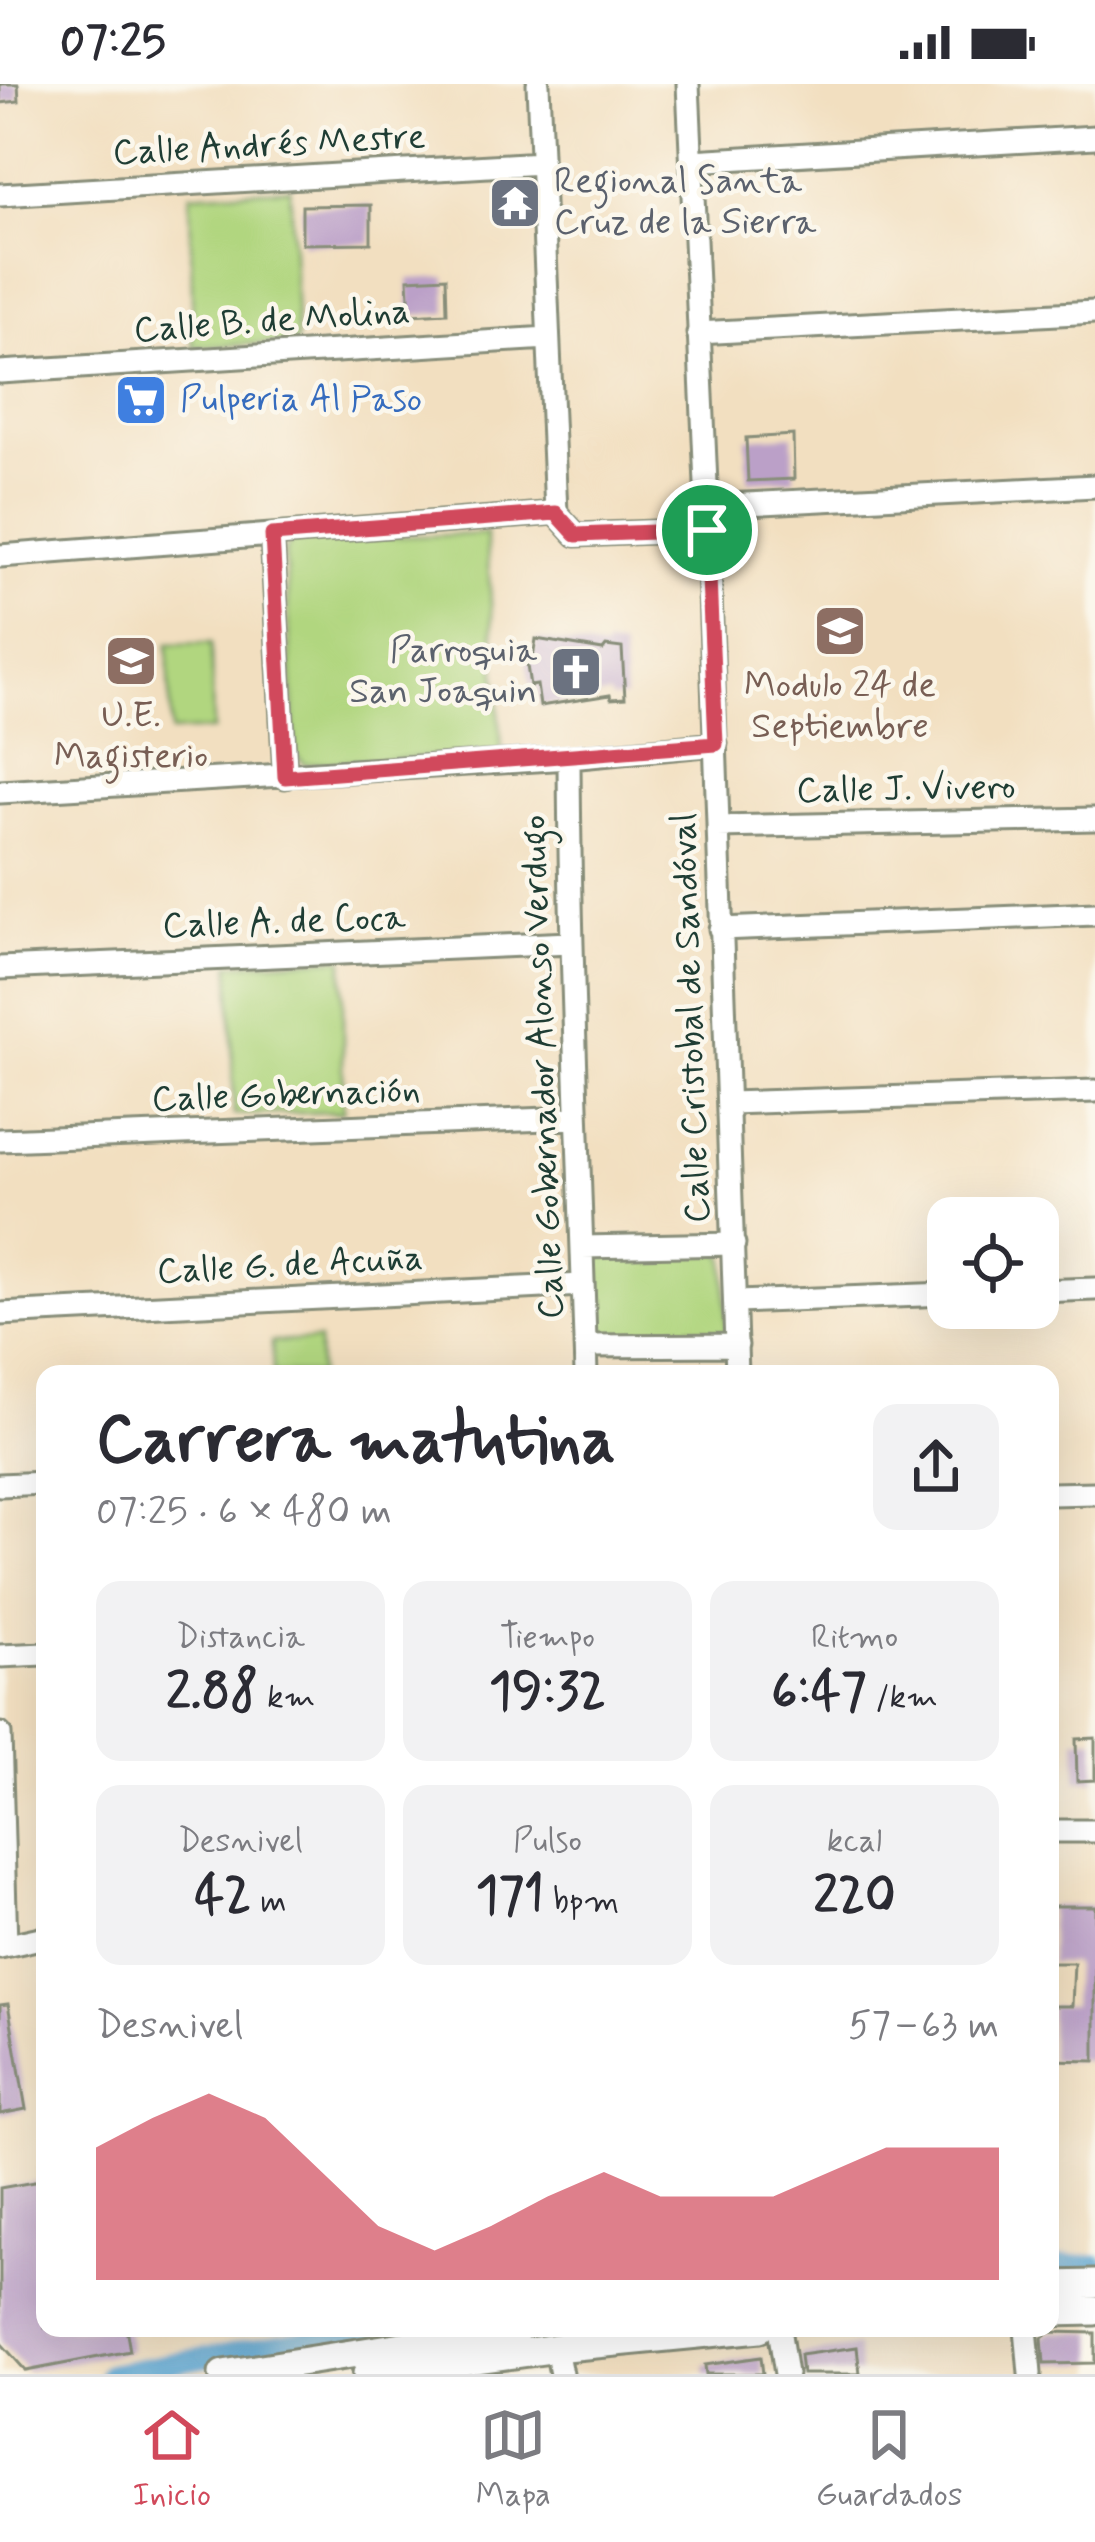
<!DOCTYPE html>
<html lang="es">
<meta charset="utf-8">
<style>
:root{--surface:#fff;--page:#f2f2f3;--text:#2b2b33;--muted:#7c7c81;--line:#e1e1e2;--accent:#d1495b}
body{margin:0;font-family:Mynerve,sans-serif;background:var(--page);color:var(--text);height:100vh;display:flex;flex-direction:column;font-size:45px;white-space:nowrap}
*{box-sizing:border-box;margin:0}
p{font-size:39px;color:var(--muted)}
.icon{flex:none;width:66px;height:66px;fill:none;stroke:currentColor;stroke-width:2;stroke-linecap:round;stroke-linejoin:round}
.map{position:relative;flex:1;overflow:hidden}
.panel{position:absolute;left:36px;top:1281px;width:1023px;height:972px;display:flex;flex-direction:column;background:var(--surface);border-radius:24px;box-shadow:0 12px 48px #0002}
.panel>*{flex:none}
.fabs{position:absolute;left:927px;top:1113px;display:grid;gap:24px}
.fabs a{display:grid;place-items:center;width:132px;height:132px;border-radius:24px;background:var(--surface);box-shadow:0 12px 48px #0002;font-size:60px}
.pin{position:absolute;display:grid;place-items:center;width:102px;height:102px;color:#fff;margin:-51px;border:6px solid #fff;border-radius:50%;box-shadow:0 3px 12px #0007}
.round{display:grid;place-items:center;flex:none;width:126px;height:126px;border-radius:24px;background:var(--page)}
.summary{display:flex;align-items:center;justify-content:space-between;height:204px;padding:0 60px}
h1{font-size:66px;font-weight:800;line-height:90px}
.metrics{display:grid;grid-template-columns:repeat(3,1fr);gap:18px;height:204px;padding:12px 60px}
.metrics div{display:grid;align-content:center;border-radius:24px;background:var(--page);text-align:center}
.metrics b{font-size:51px;font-weight:800}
.metrics small{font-size:33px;font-weight:400}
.metrics p{font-size:33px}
.chart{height:336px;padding:24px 60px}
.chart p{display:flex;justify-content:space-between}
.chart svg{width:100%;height:216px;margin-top:12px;fill:var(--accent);opacity:.7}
.status{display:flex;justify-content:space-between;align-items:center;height:84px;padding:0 60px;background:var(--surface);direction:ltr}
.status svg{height:33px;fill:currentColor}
.tabs{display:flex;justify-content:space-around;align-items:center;height:168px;border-top:3px solid var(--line);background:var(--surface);font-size:33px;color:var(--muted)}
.tabs a{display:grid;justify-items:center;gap:6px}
.tabs .current{color:var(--accent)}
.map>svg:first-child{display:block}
</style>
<div class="status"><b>07:25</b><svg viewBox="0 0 49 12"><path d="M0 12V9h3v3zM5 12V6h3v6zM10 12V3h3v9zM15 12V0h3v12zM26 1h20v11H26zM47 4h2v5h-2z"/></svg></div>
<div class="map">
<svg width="1095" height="2290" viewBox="0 0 1095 2290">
<rect width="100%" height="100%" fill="#fbf7ec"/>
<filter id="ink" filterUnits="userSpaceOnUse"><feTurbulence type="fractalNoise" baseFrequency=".00833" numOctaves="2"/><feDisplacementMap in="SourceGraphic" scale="24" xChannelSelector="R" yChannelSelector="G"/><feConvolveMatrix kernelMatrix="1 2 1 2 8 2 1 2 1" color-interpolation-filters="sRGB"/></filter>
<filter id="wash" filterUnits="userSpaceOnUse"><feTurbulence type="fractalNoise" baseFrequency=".004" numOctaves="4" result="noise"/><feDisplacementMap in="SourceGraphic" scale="48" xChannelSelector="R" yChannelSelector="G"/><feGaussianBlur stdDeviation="2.7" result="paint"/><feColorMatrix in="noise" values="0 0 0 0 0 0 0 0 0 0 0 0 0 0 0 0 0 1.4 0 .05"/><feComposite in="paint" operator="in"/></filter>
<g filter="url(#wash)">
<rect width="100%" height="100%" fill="#f2dfc0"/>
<!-- green -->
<path fill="#b1d67f" stroke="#688a5a" stroke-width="3" d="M290 104 297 258 193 263 190 110Z
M486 450 502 669 305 680 296 671 285 466 293 456Z
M211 559 213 646 171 648 168 560Z
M343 874V1028L234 1031 230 880Z
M718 1168 725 1173 726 1256H597L596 1172Z
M318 1256 319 1290H273L272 1258Z"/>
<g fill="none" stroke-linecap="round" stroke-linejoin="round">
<!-- canal -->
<path stroke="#5aa5d2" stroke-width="21" d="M1050 2182 1095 2181
M109 2290 373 2244"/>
</g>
<g id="blocks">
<!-- building -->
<path fill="#bba0c8" d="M0 0H18L19 17 0 19Z
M371 121V159L302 160V122Z
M446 193 447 229 410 231 408 195Z
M154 305 155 327 128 328 127 306Z
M793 351 794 395 748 397 746 354Z
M536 555 603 566 606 562 622 564 625 614 611 615 610 611 540 622 537 601 530 602 526 575 533 574Z
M1095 1654V1696L1077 1697 1076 1655Z
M1050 1822H1095V1977L1050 1976V1922H1072L1074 1879H1050Z
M8 1920 26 2025 0 2030V1921Z
M45 2096V2244H126L130 2267 26 2287 0 2258V2104Z
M1050 2248 1095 2249V2279L1044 2280 1042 2254Z
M857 2263 860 2290H802L800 2271Z
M761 2273 763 2290H706L705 2281Z"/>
</g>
</g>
<g filter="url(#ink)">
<use href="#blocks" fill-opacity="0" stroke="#888e7a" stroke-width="3"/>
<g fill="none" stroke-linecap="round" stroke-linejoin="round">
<!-- minor casing -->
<g stroke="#888e7a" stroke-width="27">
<path id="minor" d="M538 0 556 429
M688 0 707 422 737 1290
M692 77 1095 53
M0 111 541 79
M698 249 1095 228
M0 288 548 254
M707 422 1095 402
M556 429 576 451 707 446
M272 451 285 693
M0 472 556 429
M569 674C570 880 580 1085 586 1290
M0 708 569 674 716 660
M718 743 1095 735
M720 845 1095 830
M0 884 570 859
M729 1019 1095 1007
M0 1056 575 1034
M582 1163 734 1160
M1038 1207 1095 1205
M737 1218 948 1210
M0 1230 583 1201
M585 1262 737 1261
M0 1401 45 1399
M1050 1410 1095 1409
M0 1572 45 1570
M0 1650 6 1861
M1050 1747H1095
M0 1863 45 1853
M779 2244 786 2290
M1026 2244 1030 2290
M556 2265 561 2290"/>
</g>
<!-- major casing -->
<g stroke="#888e7a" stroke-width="33">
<path id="major" d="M1050 2201 1095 2200
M1050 2228 1095 2227
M223 2290 518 2244
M367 2290 565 2263 760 2244"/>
</g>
<!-- minor -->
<use href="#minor" stroke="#fff" stroke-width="21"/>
<!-- major -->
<use href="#major" stroke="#fff" stroke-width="27"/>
</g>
</g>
<g fill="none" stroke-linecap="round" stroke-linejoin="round" filter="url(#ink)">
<!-- route casing -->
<g stroke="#fff" stroke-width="24">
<path id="route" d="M556 429 576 451 707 446 716 660 285 693 272 451Z"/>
</g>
<!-- route -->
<use href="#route" stroke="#d1495b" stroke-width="15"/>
</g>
<!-- icons -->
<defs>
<g id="temple-square" transform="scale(2.7)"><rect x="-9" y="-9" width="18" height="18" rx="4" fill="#6b7280" stroke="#fbf7ec"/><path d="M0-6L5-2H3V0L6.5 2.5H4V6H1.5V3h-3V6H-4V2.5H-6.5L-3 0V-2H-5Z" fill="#fff"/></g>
<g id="supermarket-square" transform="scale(2.7)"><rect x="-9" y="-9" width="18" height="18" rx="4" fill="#3f7fe0" stroke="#fbf7ec"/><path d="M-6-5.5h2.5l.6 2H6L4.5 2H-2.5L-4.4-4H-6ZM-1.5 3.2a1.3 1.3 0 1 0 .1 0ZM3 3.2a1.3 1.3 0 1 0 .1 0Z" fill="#fff"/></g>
<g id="school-square" transform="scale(2.7)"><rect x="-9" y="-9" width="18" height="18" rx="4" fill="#8d6e63" stroke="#fbf7ec"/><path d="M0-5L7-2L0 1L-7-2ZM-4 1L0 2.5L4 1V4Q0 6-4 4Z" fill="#fff"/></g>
<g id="church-square" transform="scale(2.7)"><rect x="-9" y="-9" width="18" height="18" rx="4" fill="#6b7280" stroke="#fbf7ec"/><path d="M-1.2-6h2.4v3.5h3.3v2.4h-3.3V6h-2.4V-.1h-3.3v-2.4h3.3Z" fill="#fff"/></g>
</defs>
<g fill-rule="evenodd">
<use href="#temple-square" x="515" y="119"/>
<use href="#supermarket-square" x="141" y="316"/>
<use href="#school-square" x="840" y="547"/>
<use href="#school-square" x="131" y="577"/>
<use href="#church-square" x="576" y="588"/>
</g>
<g text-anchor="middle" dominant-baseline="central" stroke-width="9" stroke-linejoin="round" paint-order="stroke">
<!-- street labels -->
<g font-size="36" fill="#1f3d34" stroke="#fbf7ec">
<text transform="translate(269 62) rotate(-3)">Calle Andrés Mestre</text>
<text transform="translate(272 238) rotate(-4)">Calle B. de Molina</text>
<text transform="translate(906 706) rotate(-1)">Calle J. Vivero</text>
<text transform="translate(284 839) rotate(-2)">Calle A. de Coca</text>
<text transform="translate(692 934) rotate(-92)">Calle Cristobal de Sandóval</text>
<text transform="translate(544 983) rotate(-92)">Calle Gobernador Alonso Verdugo</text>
<text transform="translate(286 1012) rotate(-2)">Calle Gobernación</text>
<text transform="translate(290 1182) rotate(-3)">Calle G. de Acuña</text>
</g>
<!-- worship labels -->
<g font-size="36" fill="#5b616d" stroke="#fbf7ec" text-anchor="start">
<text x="554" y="98">Regional Santa<tspan x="554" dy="41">Cruz de la Sierra</tspan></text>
<text x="537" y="567" text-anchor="end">Parroquia<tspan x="537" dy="41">San Joaquin</tspan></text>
</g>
<!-- shop labels -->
<g font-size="36" fill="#366cbe" stroke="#fbf7ec" text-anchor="start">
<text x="180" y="316">Pulperia Al Paso</text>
</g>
<!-- education labels -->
<g font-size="36" fill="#785e54" stroke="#fbf7ec">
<text x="840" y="602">Modulo 24 de<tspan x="840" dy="41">Septiembre</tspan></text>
<text x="131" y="632">U.E.<tspan x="131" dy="41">Magisterio</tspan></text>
</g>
</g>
</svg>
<div class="fabs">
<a><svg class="icon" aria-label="locate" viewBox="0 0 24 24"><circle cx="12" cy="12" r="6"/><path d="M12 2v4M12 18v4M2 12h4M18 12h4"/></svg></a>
</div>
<div class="pin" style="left:707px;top:446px;background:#1e9e55"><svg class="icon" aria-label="arrive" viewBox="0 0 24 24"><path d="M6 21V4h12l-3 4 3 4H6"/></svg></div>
<section class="panel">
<div class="summary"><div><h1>Carrera matutina</h1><p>07:25 · 6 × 480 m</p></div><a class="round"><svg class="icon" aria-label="share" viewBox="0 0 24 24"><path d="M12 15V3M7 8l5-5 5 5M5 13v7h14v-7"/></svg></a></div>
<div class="metrics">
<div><p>Distancia</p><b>2.88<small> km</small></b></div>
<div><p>Tiempo</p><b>19:32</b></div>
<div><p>Ritmo</p><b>6:47<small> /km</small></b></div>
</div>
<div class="metrics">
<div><p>Desnivel</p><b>42<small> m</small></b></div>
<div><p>Pulso</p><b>171<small> bpm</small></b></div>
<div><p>kcal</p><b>220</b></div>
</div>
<div class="chart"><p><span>Desnivel</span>57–63 m</p>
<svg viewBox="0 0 160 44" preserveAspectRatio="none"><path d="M0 44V17L10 11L20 6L30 11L40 22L50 33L60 38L70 33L80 27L90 22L100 27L110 27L120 27L130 22L140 17L150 17L160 17V44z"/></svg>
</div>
</section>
</div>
<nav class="tabs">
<a class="current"><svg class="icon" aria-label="home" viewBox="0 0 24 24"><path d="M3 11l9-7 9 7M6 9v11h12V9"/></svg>Inicio</a>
<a><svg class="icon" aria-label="map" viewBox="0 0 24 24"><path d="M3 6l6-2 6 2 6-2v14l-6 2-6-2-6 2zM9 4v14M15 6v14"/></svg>Mapa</a>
<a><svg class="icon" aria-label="saved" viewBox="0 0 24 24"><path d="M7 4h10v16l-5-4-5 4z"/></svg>Guardados</a>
</nav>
